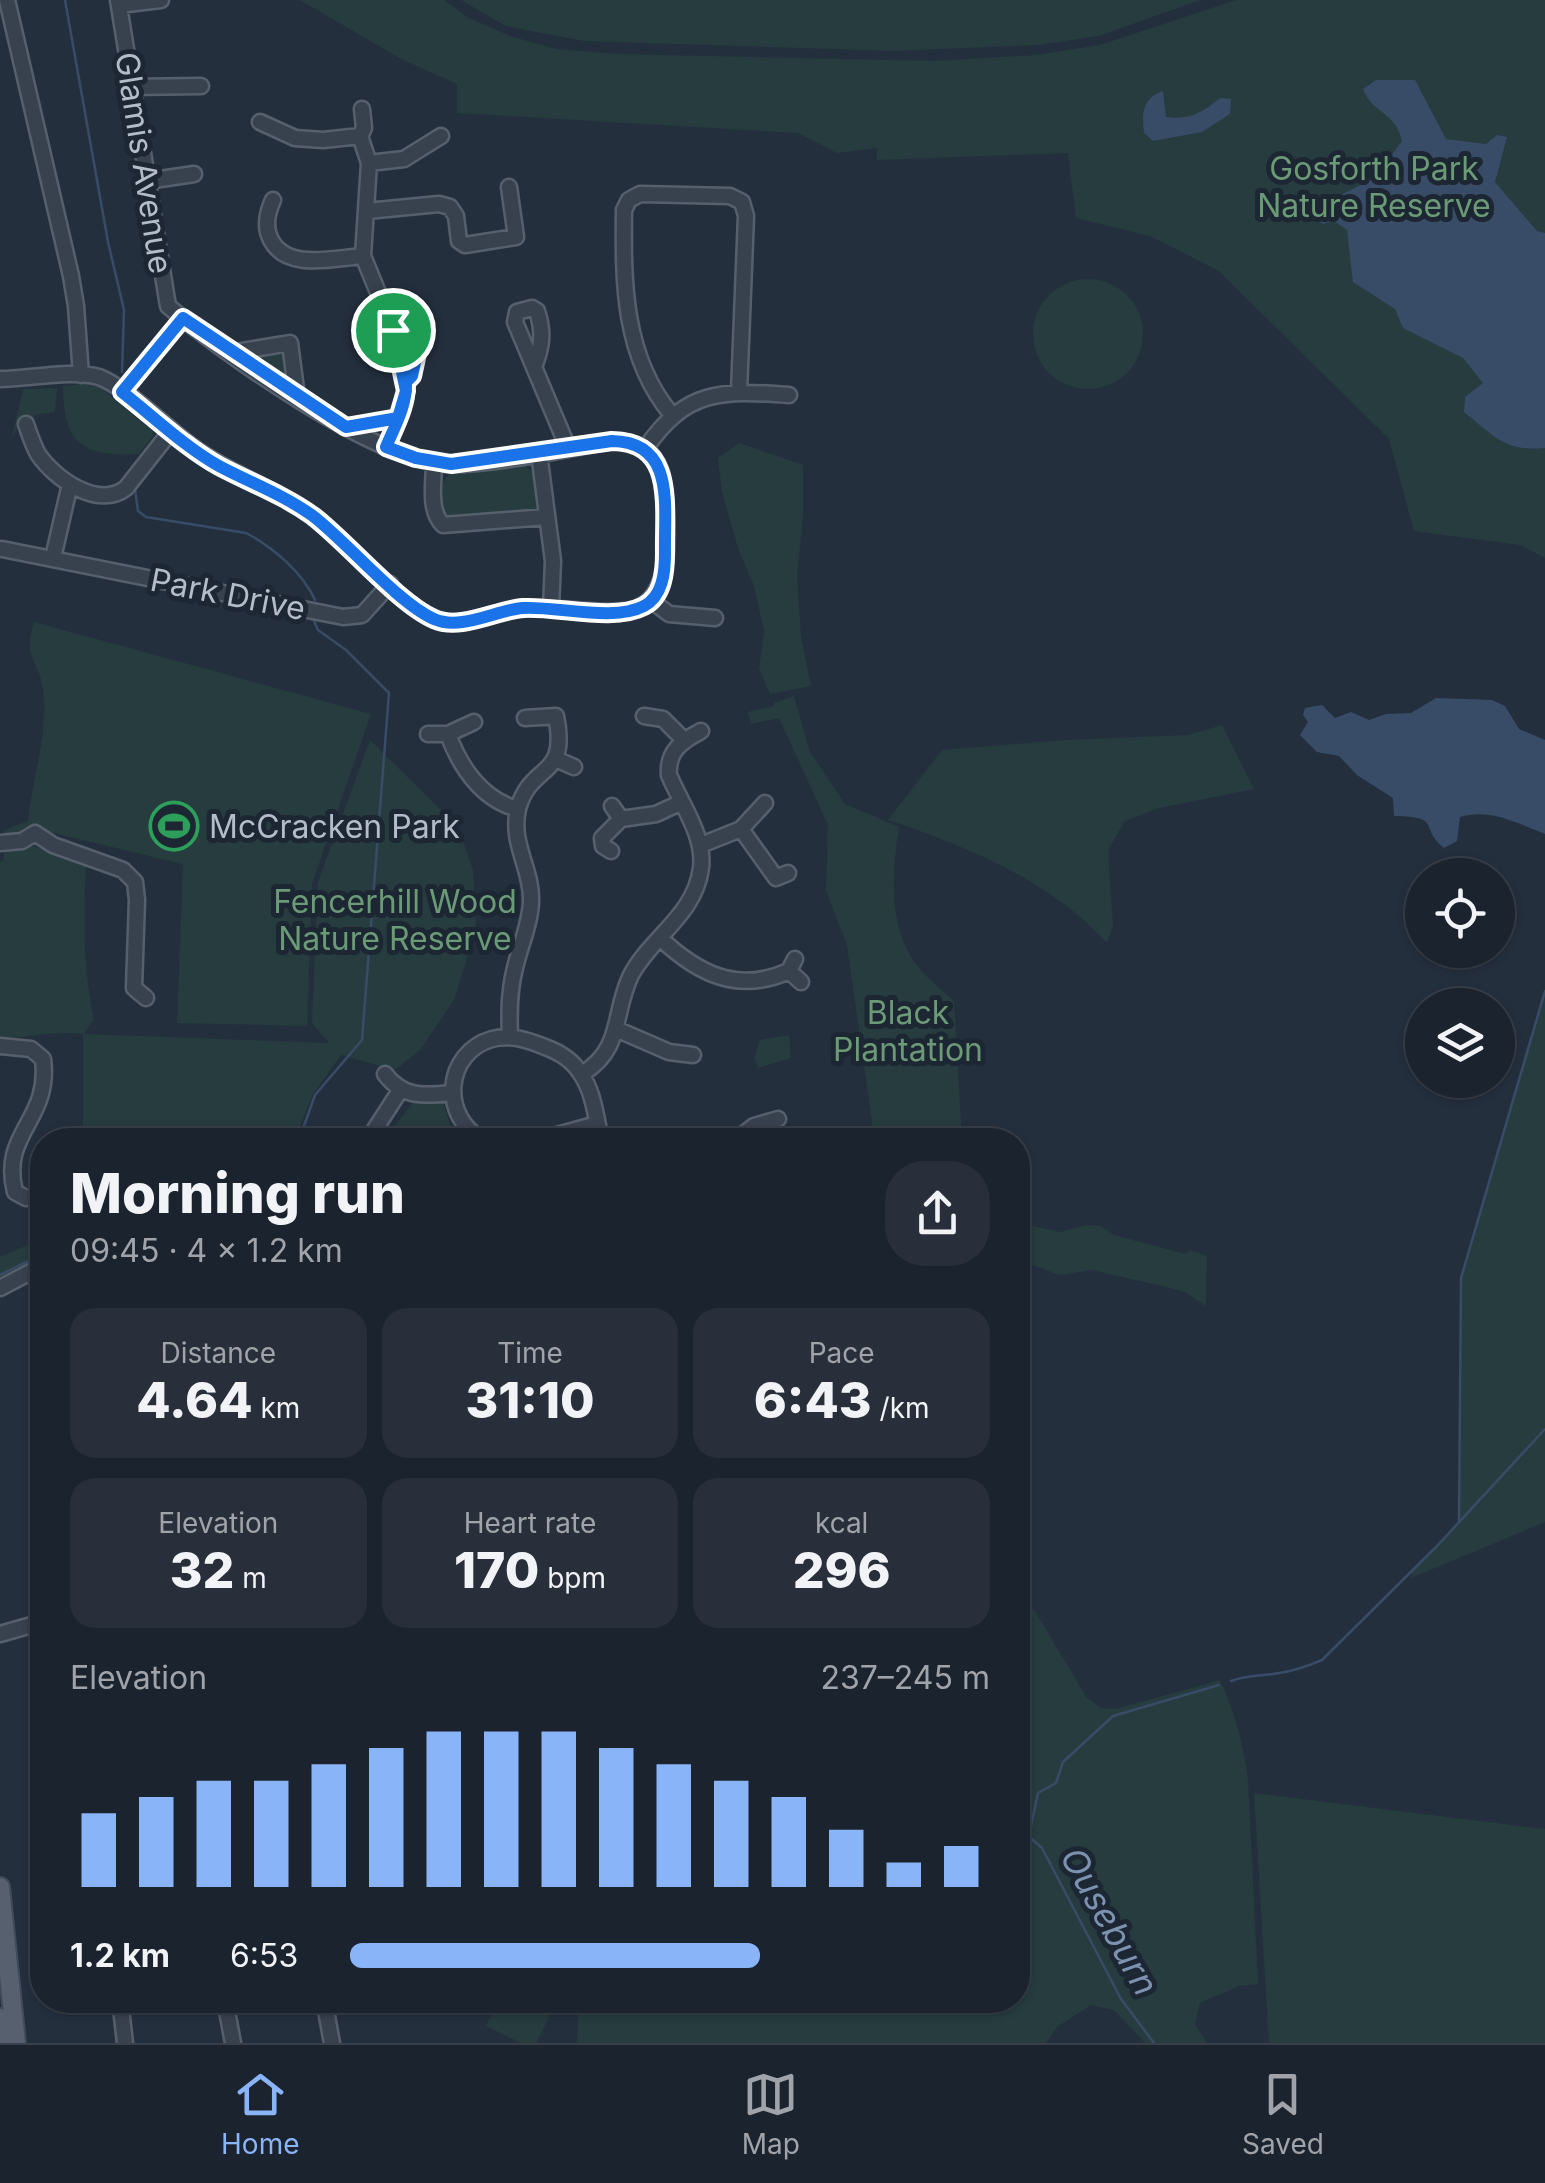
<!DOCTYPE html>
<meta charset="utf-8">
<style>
:root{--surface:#1b232e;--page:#282f3a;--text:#f1f3f6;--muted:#a0a4aa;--line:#39404a;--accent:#8ab4f8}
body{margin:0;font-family:Inter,sans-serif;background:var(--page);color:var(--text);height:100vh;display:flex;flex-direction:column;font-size:38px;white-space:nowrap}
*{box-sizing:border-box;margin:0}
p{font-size:32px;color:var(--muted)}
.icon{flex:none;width:55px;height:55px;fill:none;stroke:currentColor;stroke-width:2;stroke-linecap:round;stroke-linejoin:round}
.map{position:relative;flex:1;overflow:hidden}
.details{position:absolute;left:30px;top:1128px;width:1000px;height:885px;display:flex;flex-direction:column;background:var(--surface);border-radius:40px;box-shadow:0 2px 8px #0004,0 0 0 2px var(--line)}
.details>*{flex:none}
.controls{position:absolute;left:1405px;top:858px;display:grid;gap:20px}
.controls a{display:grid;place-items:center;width:110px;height:110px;border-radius:50%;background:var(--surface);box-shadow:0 2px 8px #0004,0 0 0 2px var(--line);font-size:50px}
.pin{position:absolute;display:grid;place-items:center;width:85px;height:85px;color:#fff;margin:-42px;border:5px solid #fff;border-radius:50%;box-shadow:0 2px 10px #0007}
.round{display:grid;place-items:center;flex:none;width:105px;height:105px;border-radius:40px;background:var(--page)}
.head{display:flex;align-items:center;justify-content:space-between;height:170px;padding:0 40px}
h1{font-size:55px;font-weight:800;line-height:75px}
.metrics{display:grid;grid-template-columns:repeat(3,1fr);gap:15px;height:170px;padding:10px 40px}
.metrics div{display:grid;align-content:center;border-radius:25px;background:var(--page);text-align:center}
.metrics b{font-size:50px;font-weight:800}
.metrics small{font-size:28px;font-weight:400}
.metrics p{font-size:28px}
.chart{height:280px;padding:20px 40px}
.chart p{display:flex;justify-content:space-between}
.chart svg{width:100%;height:180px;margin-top:10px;stroke:var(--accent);stroke-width:6}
ul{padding:0 40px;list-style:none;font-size:32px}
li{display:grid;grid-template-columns:160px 120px 1fr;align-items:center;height:75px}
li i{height:25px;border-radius:12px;background:var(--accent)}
.tab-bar{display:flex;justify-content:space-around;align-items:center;height:140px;border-top:2px solid var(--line);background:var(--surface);font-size:28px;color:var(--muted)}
.tab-bar a{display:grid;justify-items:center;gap:5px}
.tab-bar .selected{color:var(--accent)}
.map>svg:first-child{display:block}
</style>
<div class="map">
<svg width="1545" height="2043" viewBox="0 0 1545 2043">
<rect width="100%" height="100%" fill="#242f3e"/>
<!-- green -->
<path fill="#263c3f" d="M300 0H444L467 17 510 36 556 49 618 54 935 61 1037 55 1100 45 1236 0H1545V558L1520 545 1414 531 1389 439 1219 271 1150 236 1076 218 1068 153 877 160V148L837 153 798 133 457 113V84L403 60Z
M461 0H1200L1099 36 1038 45 894 51 584 41 506 26Z
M1033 334a55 55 0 1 1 110 0a55 55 0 1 1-110 0Z
M284 348 292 379 286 385 246 358 251 353Z
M95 383 153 431V436L139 454C83 457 63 444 63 386Z
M57 388 55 412 34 415V422L24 417 12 437 23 389Z
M739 443 803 465V517L797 575 801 637 811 686 770 694 759 669 764 631 754 586 738 548 722 492 718 458Z
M521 462 537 476 540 511 456 523C440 514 441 502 440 486L451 472Z
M34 622 371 714 312 884 307 1026 177 1023 183 864 49 832 29 844 86 866C83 917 83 968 94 1019L84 1034 329 1043 312 1023 318 882 370 740 458 827 473 870 476 929 454 1000 420 1050 395 1070 341 1055 313 1094 294 1140H83V1034C52 1030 30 1038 0 1038V862L4 860V830L28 821C32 778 49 733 43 690 40 662 22 658 34 622Z
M794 696 810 752 845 804 899 827C892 873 887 930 920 969 930 981 943 991 954 1001L962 1140H856L874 1136 847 945 826 891 828 825 779 718 751 724 748 712 774 706V703Z
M1222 725 1254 789 1159 808 1125 821 1108 850 1113 926 1107 943C1050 880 966 846 888 820L942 750 1066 740 1188 735Z
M1545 991V1522L1411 1578 1413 1570 1459 1522 1461 1278Z
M789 1035 791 1058 758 1068 754 1059 760 1040Z
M414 1101 443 1102 451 1128C431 1144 413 1145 391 1131Z
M1018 1223 1060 1232 1087 1225 1101 1226 1114 1235 1185 1254 1190 1250 1207 1256 1206 1306 1185 1292 1166 1287 1092 1270 1059 1275 1018 1259Z
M42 1239V1259L0 1284V1257Z
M1018 1583 1087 1698 1101 1708 1116 1709 1220 1680C1235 1713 1244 1745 1248 1780L1258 1984 1239 1986 1200 2003 1195 2024 1207 2043H1145L1114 2010 1091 2005 1057 2027 1046 2043H577L578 2016 566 2000H1018Z
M1254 1793 1545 1829V2043H1269Z
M498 2000H545L555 2005 536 2043H521L486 2026Z"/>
<!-- water -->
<path fill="#394c67" d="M1376 80H1415L1446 139 1486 144 1497 135 1507 137 1495 182 1537 231 1545 233V448C1505 452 1494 436 1464 412L1465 397 1483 383 1463 358 1403 328 1395 309 1353 282 1347 230 1334 221 1323 224 1312 218 1314 208 1375 178 1402 141C1395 110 1374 116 1363 89Z
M1163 91 1166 117C1190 120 1202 113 1220 98L1231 99 1230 114 1202 132 1153 141 1144 133C1142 113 1142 98 1163 91Z
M1436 698 1492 700 1505 706 1519 729 1545 740V834C1517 823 1490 808 1460 817L1457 841 1444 848C1418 826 1443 817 1394 816L1393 798 1357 775 1339 756 1317 752 1300 735 1308 722 1303 715 1305 708 1322 705 1335 718 1351 712 1369 720 1386 714 1411 713Z"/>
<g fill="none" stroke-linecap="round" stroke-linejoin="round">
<!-- stream -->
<path stroke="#394c67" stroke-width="2.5" d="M65 0 108 242 124 310 122 372
M135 489 138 511 146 517 246 533C273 547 303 573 315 600
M299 1140 315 1095 362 1040 389 693 346 650 318 630 314 621
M0 1275 42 1254
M1459 1522 1461 1278 1545 991
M1231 1681C1246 1675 1257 1676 1273 1674 1290 1672 1306 1667 1322 1660L1437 1546 1545 1429
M1018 1827 1042 1848 1121 1999 1154 2043
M1029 1836 1038 1793 1056 1783 1063 1762 1113 1716 1219 1685"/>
<!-- minor casing -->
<g stroke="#565f6c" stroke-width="19">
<path id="minor" d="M7 0 71 276 76 306 81 375
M119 5 161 0
M132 87 201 86
M362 109 364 128 360 136 369 163 363 256 393 329 406 382 405 400 386 447
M260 122 295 138 323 140 360 136
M369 163 404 159 441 136
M147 181 194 174
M273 200C267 213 264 227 271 240 287 271 334 258 363 256
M367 211 439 204 450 207 456 216 459 241 465 245 516 237 509 187
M393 329 417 323 423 327 412 376 406 382
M230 353 290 343 297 397
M534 367C542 347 544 332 537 311L532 308 517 312 515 322 568 448
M0 379C28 379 74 369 99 377 124 386 167 428 190 445 227 473 271 486 309 514 350 543 388 594 430 617 456 632 492 611 519 609 555 605 591 615 626 611 681 606 666 511 661 473 654 449 636 441 612 441 564 449 492 466 445 464 373 459 224 354 168 306L118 0
M122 392 183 319
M672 415C623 357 623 282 624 210L629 200 640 194 730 196 742 202 746 216 739 392
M26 424C29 433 33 445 38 454 54 478 98 510 126 488L171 431
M346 427 398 418
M645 449C686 389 722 390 789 395
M539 453 553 561 551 609
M434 463C434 482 428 510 443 525L546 517
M2 549 343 617 362 615 390 584
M53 558 70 484
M652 601 669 614 715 618
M644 716 663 719 684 740
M428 734H448L474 722
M448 734C460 767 482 800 518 809
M556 759 574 767
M612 806 621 819
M741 829 776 878 788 873
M0 843 22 841 35 833 53 845 123 870 135 882 137 900 134 988 146 998
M701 845 741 829 765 803
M611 851 603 846 602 838 621 819 656 814 682 802
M660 938C698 974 738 994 789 971L795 959
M789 971 801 982
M616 1029 669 1052 693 1055
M510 1037C509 1013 509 991 515 968 520 946 531 922 531 900 532 869 510 843 518 809 531 761 569 781 556 716L525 718
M0 1046 31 1049 43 1059C51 1121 0 1132 15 1192L26 1198 42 1196
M385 1074C403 1098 424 1096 451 1093
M582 1074C624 1048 612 1014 631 975 652 936 695 915 701 868 705 836 681 804 669 775 667 751 682 741 701 731
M368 1140 401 1089
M483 1140C440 1117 444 1053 492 1039 510 1034 528 1040 545 1047 559 1052 573 1061 581 1074 594 1093 596 1118 601 1140
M539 1140 597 1124
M736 1140 754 1126 778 1119
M0 1288 42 1266
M0 1634 42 1622
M120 2000 125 2043
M225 2000 233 2043
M324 2000 332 2043"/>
</g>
<!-- major casing -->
<g stroke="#414a57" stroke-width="22">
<path id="major" d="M0 1887 16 2043
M0 2018 3 2043"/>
</g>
<!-- minor -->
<use href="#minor" stroke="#38414e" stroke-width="14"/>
<!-- major -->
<use href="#major" stroke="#56606e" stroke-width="18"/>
</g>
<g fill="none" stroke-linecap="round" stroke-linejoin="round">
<!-- route casing -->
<g stroke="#fff" stroke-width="20">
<path id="route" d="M393 330 406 391 398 418 346 427 183 318 122 392C154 417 185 447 219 466 251 483 284 495 313 516 348 543 398 603 434 619 461 631 496 610 523 608 558 606 614 622 644 606 663 596 665 572 665 553 664 506 676 442 612 441L451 464 416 458 386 447C395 426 407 405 406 382L412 376 423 326 417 322 393 330"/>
</g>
<!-- route -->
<use href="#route" stroke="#1a73e8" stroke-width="12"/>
</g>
<!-- icons -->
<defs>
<g id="stadium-ring" transform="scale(2.5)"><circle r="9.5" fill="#1d2633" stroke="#2e9e5b" stroke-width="1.5"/><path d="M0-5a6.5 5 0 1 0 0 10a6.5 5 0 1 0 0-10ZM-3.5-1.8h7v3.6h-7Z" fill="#2e9e5b"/></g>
</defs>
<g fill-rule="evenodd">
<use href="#stadium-ring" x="174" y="826"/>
</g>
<g text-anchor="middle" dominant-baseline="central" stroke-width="10" stroke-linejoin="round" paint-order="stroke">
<!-- street labels -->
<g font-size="32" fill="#b4bcc9" stroke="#1d2633">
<text transform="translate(144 163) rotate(81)">Glamis Avenue</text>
<text transform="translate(228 594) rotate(11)">Park Drive</text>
</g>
<!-- park labels -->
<g font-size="32" fill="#6b9a76" stroke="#1d2633">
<text x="1374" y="168">Gosforth Park<tspan x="1374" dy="37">Nature Reserve</tspan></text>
<text x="395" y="901">Fencerhill Wood<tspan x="395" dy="37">Nature Reserve</tspan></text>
<text x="908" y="1012">Black<tspan x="908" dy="37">Plantation</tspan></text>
</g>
<!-- poi labels -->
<g font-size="32" fill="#b4bcc9" stroke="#1d2633" text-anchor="start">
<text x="209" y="826">McCracken Park</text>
</g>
<!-- water labels -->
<g font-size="35" font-style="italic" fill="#7c92b1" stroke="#1d2633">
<text transform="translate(1110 1921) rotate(61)">Ouseburn</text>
</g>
</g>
</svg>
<div class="controls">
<a><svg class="icon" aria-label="locate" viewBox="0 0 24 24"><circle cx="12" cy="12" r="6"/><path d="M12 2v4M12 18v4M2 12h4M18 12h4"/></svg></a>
<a><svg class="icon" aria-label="layers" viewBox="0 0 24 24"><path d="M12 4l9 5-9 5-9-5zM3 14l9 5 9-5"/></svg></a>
</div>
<div class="pin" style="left:393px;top:330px;background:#1e9e55"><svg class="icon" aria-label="arrive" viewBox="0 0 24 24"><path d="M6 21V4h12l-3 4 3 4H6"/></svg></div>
<section class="details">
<div class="head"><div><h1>Morning run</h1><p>09:45 · 4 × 1.2 km</p></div><a class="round"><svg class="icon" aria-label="share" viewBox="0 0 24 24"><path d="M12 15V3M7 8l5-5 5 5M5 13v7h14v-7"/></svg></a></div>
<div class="metrics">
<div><p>Distance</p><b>4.64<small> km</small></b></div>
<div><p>Time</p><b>31:10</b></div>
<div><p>Pace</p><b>6:43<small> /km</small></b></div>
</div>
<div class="metrics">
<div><p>Elevation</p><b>32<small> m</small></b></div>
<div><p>Heart rate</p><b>170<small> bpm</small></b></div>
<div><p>kcal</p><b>296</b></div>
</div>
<div class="chart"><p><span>Elevation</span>237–245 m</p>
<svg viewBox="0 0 160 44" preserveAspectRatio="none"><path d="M5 44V26M15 44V22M25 44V18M35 44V18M45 44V14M55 44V10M65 44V6M75 44V6M85 44V6M95 44V10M105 44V14M115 44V18M125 44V22M135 44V30M145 44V38M155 44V34"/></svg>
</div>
<ul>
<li><b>1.2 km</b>6:53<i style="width:64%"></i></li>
</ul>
</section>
</div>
<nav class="tab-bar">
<a class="selected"><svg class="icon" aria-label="home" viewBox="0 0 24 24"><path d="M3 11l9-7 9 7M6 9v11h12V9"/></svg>Home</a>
<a><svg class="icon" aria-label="map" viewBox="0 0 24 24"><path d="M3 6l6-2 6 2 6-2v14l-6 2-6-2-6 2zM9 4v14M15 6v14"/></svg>Map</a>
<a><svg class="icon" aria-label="saved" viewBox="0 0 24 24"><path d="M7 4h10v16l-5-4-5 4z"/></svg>Saved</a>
</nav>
